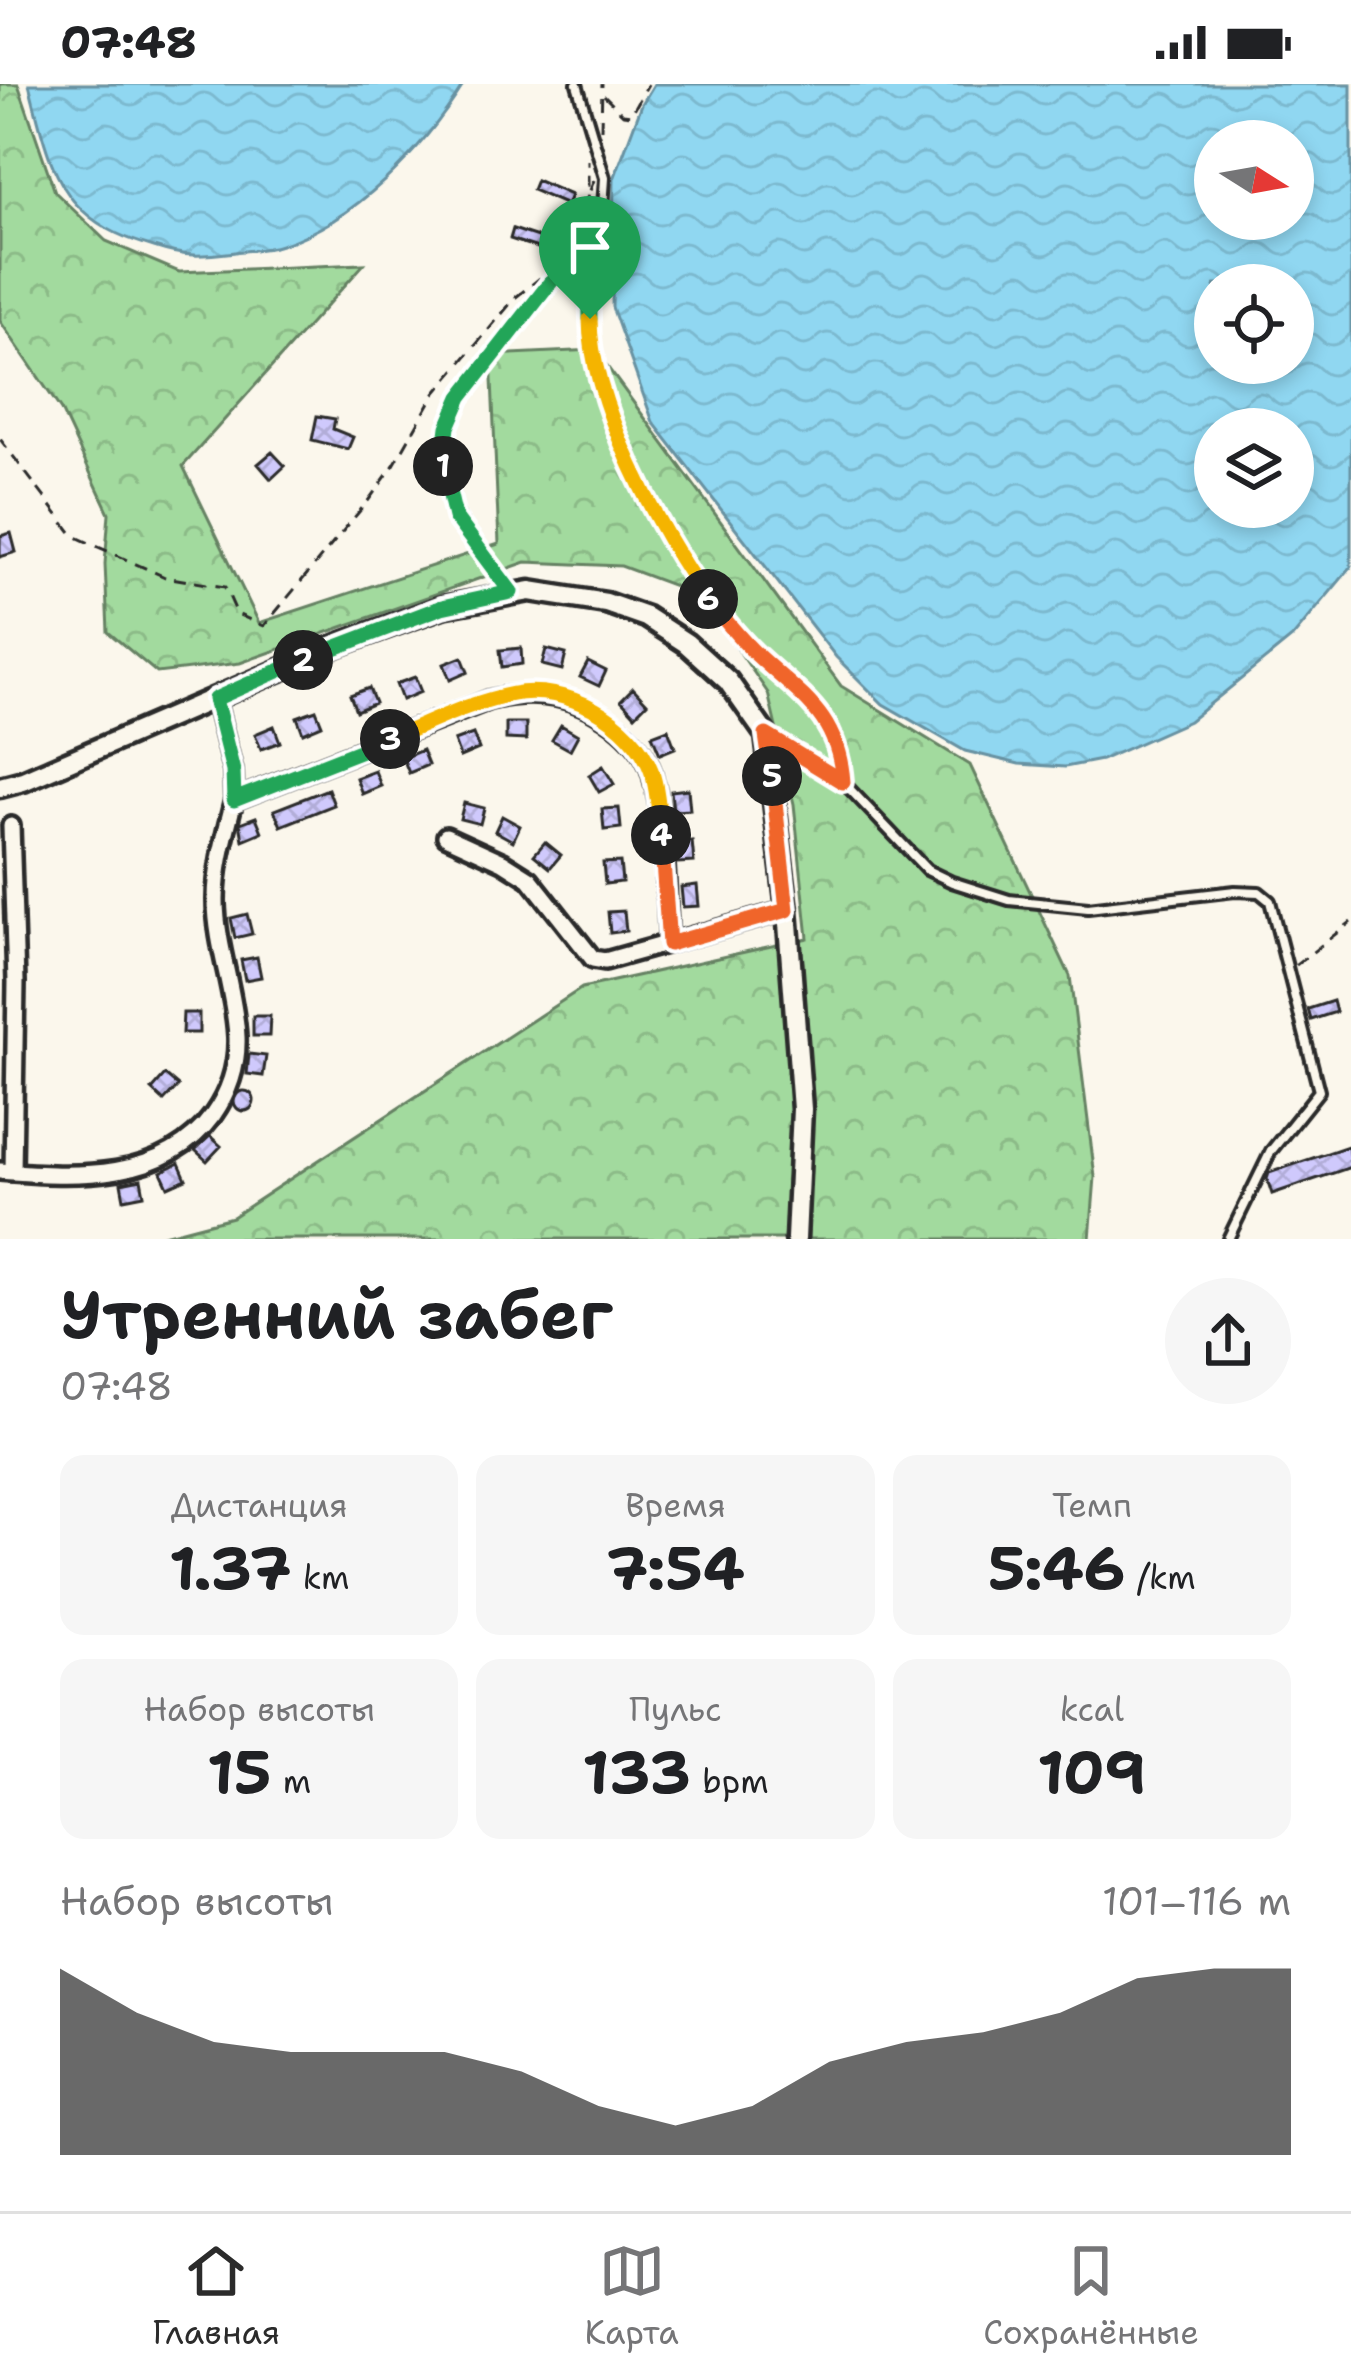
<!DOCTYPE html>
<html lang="ru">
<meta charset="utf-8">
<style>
:root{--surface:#fff;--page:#f6f6f6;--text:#202124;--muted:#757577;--line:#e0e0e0;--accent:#2b2b2b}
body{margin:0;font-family:"Shantell Sans",sans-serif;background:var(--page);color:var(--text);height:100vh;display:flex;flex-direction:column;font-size:45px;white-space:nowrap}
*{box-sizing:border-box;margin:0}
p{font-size:39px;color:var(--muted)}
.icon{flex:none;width:66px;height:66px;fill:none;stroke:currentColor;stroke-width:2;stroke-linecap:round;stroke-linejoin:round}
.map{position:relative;height:1155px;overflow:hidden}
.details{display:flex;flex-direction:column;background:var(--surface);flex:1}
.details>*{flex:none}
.needle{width:78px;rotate:101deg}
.buttons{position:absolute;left:1194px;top:36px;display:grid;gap:24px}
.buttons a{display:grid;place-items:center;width:120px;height:120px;border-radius:50%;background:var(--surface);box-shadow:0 6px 18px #0003;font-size:60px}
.pin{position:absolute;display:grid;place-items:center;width:102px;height:102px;color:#fff;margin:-123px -51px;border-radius:50% 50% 50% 0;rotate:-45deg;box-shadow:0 0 12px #0007}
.pin .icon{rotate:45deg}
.km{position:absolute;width:60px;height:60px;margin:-30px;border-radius:50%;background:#222;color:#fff;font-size:33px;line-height:60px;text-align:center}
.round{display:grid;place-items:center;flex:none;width:126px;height:126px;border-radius:63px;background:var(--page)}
.overview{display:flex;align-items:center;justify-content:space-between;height:204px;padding:0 60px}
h1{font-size:66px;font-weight:700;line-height:90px}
.figures{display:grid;grid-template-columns:repeat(3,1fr);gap:18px;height:204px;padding:12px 60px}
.figures div{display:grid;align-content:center;border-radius:24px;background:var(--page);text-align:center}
.figures b{font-size:60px;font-weight:700}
.figures small{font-size:33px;font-weight:400}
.figures p{font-size:33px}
.chart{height:336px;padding:24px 60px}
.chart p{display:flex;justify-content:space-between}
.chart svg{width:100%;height:216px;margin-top:12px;fill:var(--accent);opacity:.7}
.status{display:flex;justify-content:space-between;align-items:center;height:84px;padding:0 60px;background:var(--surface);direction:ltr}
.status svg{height:33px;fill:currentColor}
.dock{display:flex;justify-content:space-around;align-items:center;height:168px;border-top:3px solid var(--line);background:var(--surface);font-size:33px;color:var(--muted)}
.dock a{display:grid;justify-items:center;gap:6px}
.dock .selected{color:var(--accent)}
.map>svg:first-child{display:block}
</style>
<div class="status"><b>07:48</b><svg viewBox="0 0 49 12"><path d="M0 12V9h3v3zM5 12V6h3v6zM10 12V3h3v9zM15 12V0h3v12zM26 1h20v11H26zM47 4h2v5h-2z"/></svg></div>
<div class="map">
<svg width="1351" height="1155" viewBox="0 0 1351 1155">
<defs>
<pattern id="forest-crowns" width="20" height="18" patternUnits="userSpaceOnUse" patternTransform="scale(3)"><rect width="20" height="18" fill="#a2da9e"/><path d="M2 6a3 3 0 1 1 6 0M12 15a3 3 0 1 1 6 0" fill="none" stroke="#8cbb88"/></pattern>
<pattern id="water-waves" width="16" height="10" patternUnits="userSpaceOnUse" patternTransform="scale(3)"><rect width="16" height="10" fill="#90d7f1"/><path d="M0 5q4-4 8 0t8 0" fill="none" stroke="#7cb9cf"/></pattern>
<pattern id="building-cross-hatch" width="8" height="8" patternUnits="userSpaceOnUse" patternTransform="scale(3)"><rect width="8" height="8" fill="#cfc9fc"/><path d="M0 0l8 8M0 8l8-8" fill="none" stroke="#b2add8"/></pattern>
</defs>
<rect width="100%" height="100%" fill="#fbf7ec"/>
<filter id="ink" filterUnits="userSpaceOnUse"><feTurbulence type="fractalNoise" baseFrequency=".00833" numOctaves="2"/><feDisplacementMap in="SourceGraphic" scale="24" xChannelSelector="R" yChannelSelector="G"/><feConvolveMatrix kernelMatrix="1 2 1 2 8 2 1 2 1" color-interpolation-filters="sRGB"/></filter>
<g filter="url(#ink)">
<!-- forest -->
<path fill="url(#forest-crowns)" stroke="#668264" stroke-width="3" d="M0 0H18L55 108 106 157 179 188 364 180 183 382 259 539 499 460 491 271 595 266 841 602 970 681 1070 892 1095 1093 1090 1155H148L232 1133 582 904 808 854 794 720 768 609 716 534 675 502 621 482 526 478 240 579 157 589 108 548 105 480 109 429 61 326 0 237Z"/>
<!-- water -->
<path fill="url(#water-waves)" stroke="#6892a2" stroke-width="3" fill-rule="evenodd" d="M29 0H464C423 65 356 137 281 161 267 166 250 166 235 168 202 172 187 174 154 163 127 155 103 146 82 126 49 95 40 42 29 0Z
M654 0H1351V483L1292 554 1189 637 1101 676 1065 683 1019 680 965 667 883 620 836 573 653 338 612 223 614 95 642 20ZM1215 57H1293V135H1215ZM1215 201H1293V279H1215ZM1215 345H1293V423H1215Z"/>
<!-- building -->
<path fill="url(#building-cross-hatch)" stroke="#2b2b2b" stroke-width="3" d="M536 96 571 111 567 121 532 106Z
M513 145 547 156 544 166 510 155Z
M317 332 335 335 333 345 353 353 348 365 312 356Z
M272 368 285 382 271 395 258 380Z
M11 449 16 468 0 473V452Z
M521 564 522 580 502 583 500 566Z
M546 565 566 570 562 586 542 581Z
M462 573 468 588 450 596 444 580Z
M588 578 606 587 599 602 580 593Z
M415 593 421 608 402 616 396 600Z
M369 604 375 619 356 627 350 611Z
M633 604 647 619 635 631 621 616Z
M316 626 322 641 303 649 297 633Z
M506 639H526V656L506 655Z
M561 641 578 651 570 666 552 656Z
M274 642 280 658 261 665 255 650Z
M668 645 675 664 660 670 652 651Z
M473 650 479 665 460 673 454 657Z
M422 666 428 681 409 689 403 674Z
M603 682 614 700 599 708 589 691Z
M375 687 381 702 362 710 356 694Z
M328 705 334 721 281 742 274 726Z
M688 705 690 726 673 727 671 707Z
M464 719 484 724 480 740 460 735Z
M619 724 621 744 604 746 602 725Z
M502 732 520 742 513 757 495 747Z
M256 733 262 748 243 756 240 739Z
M692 757 694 778 678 779 676 759Z
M545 758 561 771 550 784 534 771Z
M620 778 622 798 605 800 603 779Z
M697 801 699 822 683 823 681 803Z
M624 827 626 847 610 849 608 828Z
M247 830 252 850 235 854 231 834Z
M257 873 261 893 245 896 241 876Z
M1333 917 1336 928 1311 936 1308 925Z
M183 929H199V949H182Z
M253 932H270L269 952H253Z
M249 970 266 972 263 992 247 990Z
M165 991 178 1002 164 1017 152 1006Z
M234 1017a10 10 0 1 1 20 0a10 10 0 1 1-20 0Z
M210 1052 221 1062 207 1077 195 1066Z
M1348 1062 1351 1083 1272 1110 1267 1095 1269 1089Z
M179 1079 186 1095 168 1103 161 1088Z
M141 1095 144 1111 124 1115 121 1099Z"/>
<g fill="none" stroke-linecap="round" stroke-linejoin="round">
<!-- service casing -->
<g stroke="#2b2b2b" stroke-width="16">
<path id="service" d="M510 506C458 439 422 399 461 313L589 149 603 123 605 94 577 0
M769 652 843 698 927 786 952 798 1009 816 1088 824 1235 807 1259 808 1270 817 1319 1007 1271 1067 1228 1155"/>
</g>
<!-- minor casing -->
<g stroke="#2b2b2b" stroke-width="24">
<path id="minor" d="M215 615 233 687 234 716
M11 742 16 898 13 1088
M446 752 503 778 530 795 593 875 605 877 787 826
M0 1087C75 1093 164 1098 213 1031 230 1007 238 982 237 953 235 907 216 862 216 816 216 782 226 748 234 716L489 616C539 604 580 612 620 645 634 657 647 672 652 690 667 743 665 805 669 859"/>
</g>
<!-- tertiary casing -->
<g stroke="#2b2b2b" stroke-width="27">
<path id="tertiary" d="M0 703 23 697 338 561 442 523 530 507 606 519 646 533 686 559 728 597 766 651 787 826 802 1025 796 1155"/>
</g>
<!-- path -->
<path stroke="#2b2b2b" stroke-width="3" stroke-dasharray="12 9" stroke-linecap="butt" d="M604 11 623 30 631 31 648 0
M601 45 602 0
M588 127V112L594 96
M590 167 593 275 608 323 667 452 730 543 813 620 832 647 842 684
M553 178 588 112V76
M0 355 74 452 165 493 225 503 237 530 264 542 368 417 394 381 434 311 516 213 540 194
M1296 881 1351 838"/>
<!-- service -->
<use href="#service" stroke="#fbf7ec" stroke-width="8"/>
<!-- minor -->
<use href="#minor" stroke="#fbf7ec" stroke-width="15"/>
<!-- tertiary -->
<use href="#tertiary" stroke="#fbf7ec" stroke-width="18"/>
</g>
</g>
<g fill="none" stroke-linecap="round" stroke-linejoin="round" filter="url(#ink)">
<!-- split-1 casing -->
<g stroke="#fff" stroke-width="24">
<path id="split-1" d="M443 382 448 343 461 313 589 149 590 235"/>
</g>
<!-- split-2 casing -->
<g stroke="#fff" stroke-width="24">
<path id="split-2" d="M303 576 442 523 511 508 455 433 443 382"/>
</g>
<!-- split-3 casing -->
<g stroke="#fff" stroke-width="24">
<path id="split-3" d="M303 576 215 615 233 687 234 716 390 655"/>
</g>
<!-- split-4 casing -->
<g stroke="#fff" stroke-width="24">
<path id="split-4" d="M390 655C430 639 470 618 513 610 566 600 632 636 651 686 658 705 659 731 661 751"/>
</g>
<!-- split-5 casing -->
<g stroke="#fff" stroke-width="24">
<path id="split-5" d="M661 751 669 860 787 826 772 692"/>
</g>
<!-- split-6 casing -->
<g stroke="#fff" stroke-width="24">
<path id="split-6" d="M708 515C724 535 739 554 757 571 802 613 838 631 843 698L766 651 772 692"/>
</g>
<!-- split-7 casing -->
<g stroke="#fff" stroke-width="24">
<path id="split-7" d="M590 235C590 315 659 450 708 515"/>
</g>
<!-- split-1 -->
<use href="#split-1" stroke="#22a559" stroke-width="15"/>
<!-- split-2 -->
<use href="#split-2" stroke="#22a559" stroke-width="15"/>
<!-- split-3 -->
<use href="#split-3" stroke="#22a559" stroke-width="15"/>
<!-- split-4 -->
<use href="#split-4" stroke="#f5b400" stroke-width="15"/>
<!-- split-5 -->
<use href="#split-5" stroke="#f0652b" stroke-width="15"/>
<!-- split-6 -->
<use href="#split-6" stroke="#f0652b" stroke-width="15"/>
<!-- split-7 -->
<use href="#split-7" stroke="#f5b400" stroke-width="15"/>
</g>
</svg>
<div class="buttons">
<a><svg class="needle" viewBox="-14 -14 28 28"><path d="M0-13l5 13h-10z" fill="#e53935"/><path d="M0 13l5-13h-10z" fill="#757577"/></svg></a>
<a><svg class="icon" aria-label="locate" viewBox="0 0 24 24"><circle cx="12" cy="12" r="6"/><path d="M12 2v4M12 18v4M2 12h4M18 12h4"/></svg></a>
<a><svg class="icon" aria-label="layers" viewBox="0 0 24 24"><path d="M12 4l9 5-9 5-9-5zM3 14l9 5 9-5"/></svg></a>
</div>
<div class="pin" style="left:590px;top:235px;background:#1e9e55"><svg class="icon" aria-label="arrive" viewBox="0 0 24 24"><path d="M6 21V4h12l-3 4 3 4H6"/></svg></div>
<b class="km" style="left:443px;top:382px">1</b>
<b class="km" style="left:303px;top:576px">2</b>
<b class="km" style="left:390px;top:655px">3</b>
<b class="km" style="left:661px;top:751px">4</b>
<b class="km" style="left:772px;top:692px">5</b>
<b class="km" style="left:708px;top:515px">6</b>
</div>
<section class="details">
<div class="overview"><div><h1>Утренний забег</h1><p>07:48</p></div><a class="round"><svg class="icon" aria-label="share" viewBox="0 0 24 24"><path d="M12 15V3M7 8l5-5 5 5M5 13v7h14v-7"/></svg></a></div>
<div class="figures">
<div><p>Дистанция</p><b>1.37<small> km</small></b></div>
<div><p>Время</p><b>7:54</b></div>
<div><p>Темп</p><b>5:46<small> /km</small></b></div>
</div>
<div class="figures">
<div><p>Набор высоты</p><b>15<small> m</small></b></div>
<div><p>Пульс</p><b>133<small> bpm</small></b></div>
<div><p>kcal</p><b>109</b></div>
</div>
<div class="chart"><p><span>Набор высоты</span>101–116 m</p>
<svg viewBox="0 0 160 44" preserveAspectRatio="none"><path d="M0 44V6L10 15L20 21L30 23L40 23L50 23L60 27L70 34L80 38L90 34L100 25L110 21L120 19L130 15L140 8L150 6L160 6V44z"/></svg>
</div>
</section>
<nav class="dock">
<a class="selected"><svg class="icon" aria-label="home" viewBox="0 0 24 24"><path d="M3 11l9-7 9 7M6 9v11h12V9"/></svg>Главная</a>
<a><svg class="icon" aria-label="map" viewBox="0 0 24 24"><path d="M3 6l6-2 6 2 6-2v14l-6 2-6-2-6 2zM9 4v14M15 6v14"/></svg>Карта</a>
<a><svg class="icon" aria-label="saved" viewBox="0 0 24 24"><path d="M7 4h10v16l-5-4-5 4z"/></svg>Сохранённые</a>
</nav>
